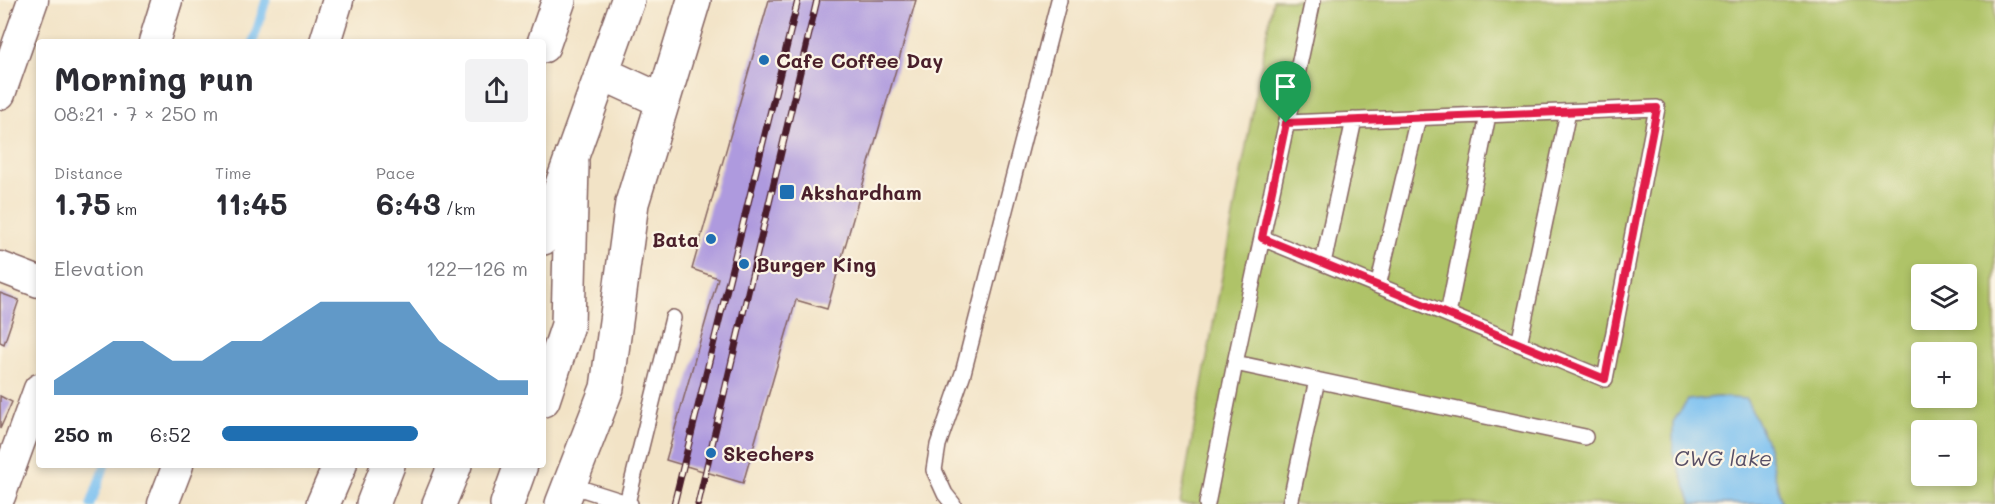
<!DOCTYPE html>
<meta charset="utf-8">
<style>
:root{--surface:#fff;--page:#f2f2f3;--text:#2b2b33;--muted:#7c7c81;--accent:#1f6fb2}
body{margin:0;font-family:Mali,sans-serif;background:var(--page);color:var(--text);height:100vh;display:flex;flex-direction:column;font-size:22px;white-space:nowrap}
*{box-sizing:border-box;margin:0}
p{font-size:20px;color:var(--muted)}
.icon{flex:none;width:33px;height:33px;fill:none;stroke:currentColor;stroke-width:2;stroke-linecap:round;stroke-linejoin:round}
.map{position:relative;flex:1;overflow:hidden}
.panel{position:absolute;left:36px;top:39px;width:510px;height:429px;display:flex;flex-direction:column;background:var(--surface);border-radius:6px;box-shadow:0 3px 9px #0003}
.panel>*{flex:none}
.controls{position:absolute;left:1911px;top:264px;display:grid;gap:12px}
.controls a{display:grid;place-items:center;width:66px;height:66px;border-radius:6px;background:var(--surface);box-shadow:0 3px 9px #0003;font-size:30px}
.pin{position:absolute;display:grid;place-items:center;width:51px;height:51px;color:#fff;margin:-62px -26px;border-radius:50% 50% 50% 0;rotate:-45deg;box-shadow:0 0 6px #0007}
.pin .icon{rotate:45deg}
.round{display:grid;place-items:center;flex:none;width:63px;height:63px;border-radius:6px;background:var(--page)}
.headline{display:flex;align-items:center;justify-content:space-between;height:102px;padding:0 18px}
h1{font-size:33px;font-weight:800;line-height:45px}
.figures{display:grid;grid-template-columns:repeat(3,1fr);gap:9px;height:102px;padding:6px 18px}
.figures div{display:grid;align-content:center}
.figures b{font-size:30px;font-weight:800}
.figures small{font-size:16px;font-weight:400}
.figures p{font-size:16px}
.chart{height:168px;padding:12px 18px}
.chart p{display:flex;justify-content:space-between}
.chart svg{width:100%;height:108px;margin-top:6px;fill:var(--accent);opacity:.7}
ul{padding:0 18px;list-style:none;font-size:20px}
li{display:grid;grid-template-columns:96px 72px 1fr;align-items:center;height:45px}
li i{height:15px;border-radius:8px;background:var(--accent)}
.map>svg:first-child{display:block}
</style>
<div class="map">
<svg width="1995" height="504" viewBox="0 0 1995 504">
<rect width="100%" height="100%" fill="#fcf5e5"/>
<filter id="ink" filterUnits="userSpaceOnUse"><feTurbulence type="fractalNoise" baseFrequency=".0167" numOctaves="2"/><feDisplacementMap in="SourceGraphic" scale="12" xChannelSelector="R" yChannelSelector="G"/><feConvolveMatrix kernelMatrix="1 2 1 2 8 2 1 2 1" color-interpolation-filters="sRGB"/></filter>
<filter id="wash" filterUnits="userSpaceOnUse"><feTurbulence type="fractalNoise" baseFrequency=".008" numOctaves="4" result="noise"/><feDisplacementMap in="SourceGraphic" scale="24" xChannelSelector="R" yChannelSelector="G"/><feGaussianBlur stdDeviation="1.35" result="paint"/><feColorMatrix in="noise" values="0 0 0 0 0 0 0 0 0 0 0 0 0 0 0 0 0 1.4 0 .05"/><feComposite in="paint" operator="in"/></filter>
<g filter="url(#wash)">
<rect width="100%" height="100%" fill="#f2e3c6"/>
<!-- green -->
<path fill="#afc367" stroke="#7c7149" stroke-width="1.5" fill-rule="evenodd" d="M1273 0H1995V504H1180ZM1922 274H1966V320H1922ZM1922 352H1966V398H1922ZM1922 430H1966V476H1922Z"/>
<!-- water -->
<path fill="#79c0f1" stroke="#62708e" stroke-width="1.5" d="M1718 397 1746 399 1766 440 1782 504H1692L1673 453V422L1688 400Z"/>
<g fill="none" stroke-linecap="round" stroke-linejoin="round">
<!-- stream -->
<path stroke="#79c0f1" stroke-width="9" d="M253 42 266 0
M91 504 105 465"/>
</g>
<g id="blocks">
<!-- building -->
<path fill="#ae9ade" d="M769 0H916L827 309 796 300 743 483 666 460 718 278 692 269Z
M0 293 19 300 4 344 0 342Z
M0 396 12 402 0 429Z"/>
</g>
</g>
<g filter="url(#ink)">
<use href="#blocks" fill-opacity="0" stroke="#856461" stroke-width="1.5"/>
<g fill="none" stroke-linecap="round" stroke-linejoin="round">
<!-- service casing -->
<g stroke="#856461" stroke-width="18">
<path id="service" d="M1262 238 1605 379 1657 108 1286 123
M1323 263 1354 120
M1378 286 1418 118
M1448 314 1488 115
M1519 344 1568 112
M1235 363 1585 437
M570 485 630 504
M627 503 673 318
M953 504 945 494 934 470 938 445 963 373 1059 0
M1207 504 1235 363 1313 0
M1290 504 1317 380"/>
</g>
<!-- minor casing -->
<g stroke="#856461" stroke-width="33">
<path id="minor" d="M154 42 167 0
M325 42 338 0
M0 94 33 0
M0 267 39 282
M0 496 39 389
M163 504 178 465"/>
</g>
<!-- tertiary casing -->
<g stroke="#856461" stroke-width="36">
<path id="tertiary" d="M543 400 568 325 572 164
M323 504 340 465
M507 504 521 465
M562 504 607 388 632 203 694 0"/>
</g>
<!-- trunk casing -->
<g stroke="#856461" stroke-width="36">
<path id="trunk" d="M543 46 559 0
M602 73 663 101
M572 156 628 0"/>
</g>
<!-- motorway casing -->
<g stroke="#856461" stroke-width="36">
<path id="motorway" d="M543 238 572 156
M373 504 388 465
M439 504 455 465"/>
</g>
<!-- service -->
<use href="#service" stroke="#fff" stroke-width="15"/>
<!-- minor -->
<use href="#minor" stroke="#fff" stroke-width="30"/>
<!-- tertiary -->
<use href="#tertiary" stroke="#fff" stroke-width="33"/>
<!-- trunk -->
<use href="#trunk" stroke="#fff" stroke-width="33"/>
<!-- motorway -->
<use href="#motorway" stroke="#fff" stroke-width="33"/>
<!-- rail casing -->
<g stroke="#4a1f2b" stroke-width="7">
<path id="rail" d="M674 504 798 0
M698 504 817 0"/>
</g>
<!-- rail -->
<use href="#rail" stroke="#fcf5e5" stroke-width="4.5" stroke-dasharray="14" stroke-linecap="butt"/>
</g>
</g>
<g fill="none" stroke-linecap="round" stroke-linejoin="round" filter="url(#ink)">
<!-- route casing -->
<g stroke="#fff" stroke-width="12">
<path id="route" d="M1657 108 1605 379 1262 238 1286 123Z"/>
</g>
<!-- route -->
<use href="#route" stroke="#e11d48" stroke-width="8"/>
</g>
<!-- markers -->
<g fill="#1f6fb2" stroke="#fcf5e5" stroke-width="2">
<circle cx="764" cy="60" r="6"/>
<rect x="779" y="184" width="16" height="16" rx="3"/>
<circle cx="711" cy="239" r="6"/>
<circle cx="744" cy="264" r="6"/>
<circle cx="711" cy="453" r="6"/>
</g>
<g text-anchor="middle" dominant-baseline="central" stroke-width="4.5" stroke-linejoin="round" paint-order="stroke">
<!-- poi labels -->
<g font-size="20" font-weight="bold" fill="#4a1f2b" stroke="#fcf5e5" text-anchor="start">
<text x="776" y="60">Cafe Coffee Day</text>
<text x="800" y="192">Akshardham</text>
<text x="699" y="239" text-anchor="end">Bata</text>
<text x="756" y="264">Burger King</text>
<text x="723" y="453">Skechers</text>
</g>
<!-- water labels -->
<g font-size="21" font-style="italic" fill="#584f66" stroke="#fcf5e5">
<text x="1723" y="457">CWG lake</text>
</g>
</g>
</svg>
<div class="controls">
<a><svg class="icon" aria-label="layers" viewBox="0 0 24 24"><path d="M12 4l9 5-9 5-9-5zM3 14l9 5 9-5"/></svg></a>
<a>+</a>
<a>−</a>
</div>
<div class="pin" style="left:1286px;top:123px;background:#1e9e55"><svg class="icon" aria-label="arrive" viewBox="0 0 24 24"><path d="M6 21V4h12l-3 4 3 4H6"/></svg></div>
<section class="panel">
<div class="headline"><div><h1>Morning run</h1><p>08:21 · 7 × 250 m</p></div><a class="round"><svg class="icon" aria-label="share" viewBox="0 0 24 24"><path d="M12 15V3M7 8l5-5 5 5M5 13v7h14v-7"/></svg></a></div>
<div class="figures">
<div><p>Distance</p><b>1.75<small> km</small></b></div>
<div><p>Time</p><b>11:45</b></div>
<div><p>Pace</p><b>6:43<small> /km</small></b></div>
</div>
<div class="chart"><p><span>Elevation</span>122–126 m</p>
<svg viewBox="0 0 160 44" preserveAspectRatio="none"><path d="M0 44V38L10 30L20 22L30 22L40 30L50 30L60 22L70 22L80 14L90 6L100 6L110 6L120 6L130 22L140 30L150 38L160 38V44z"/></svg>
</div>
<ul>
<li><b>250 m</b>6:52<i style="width:64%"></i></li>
</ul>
</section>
</div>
